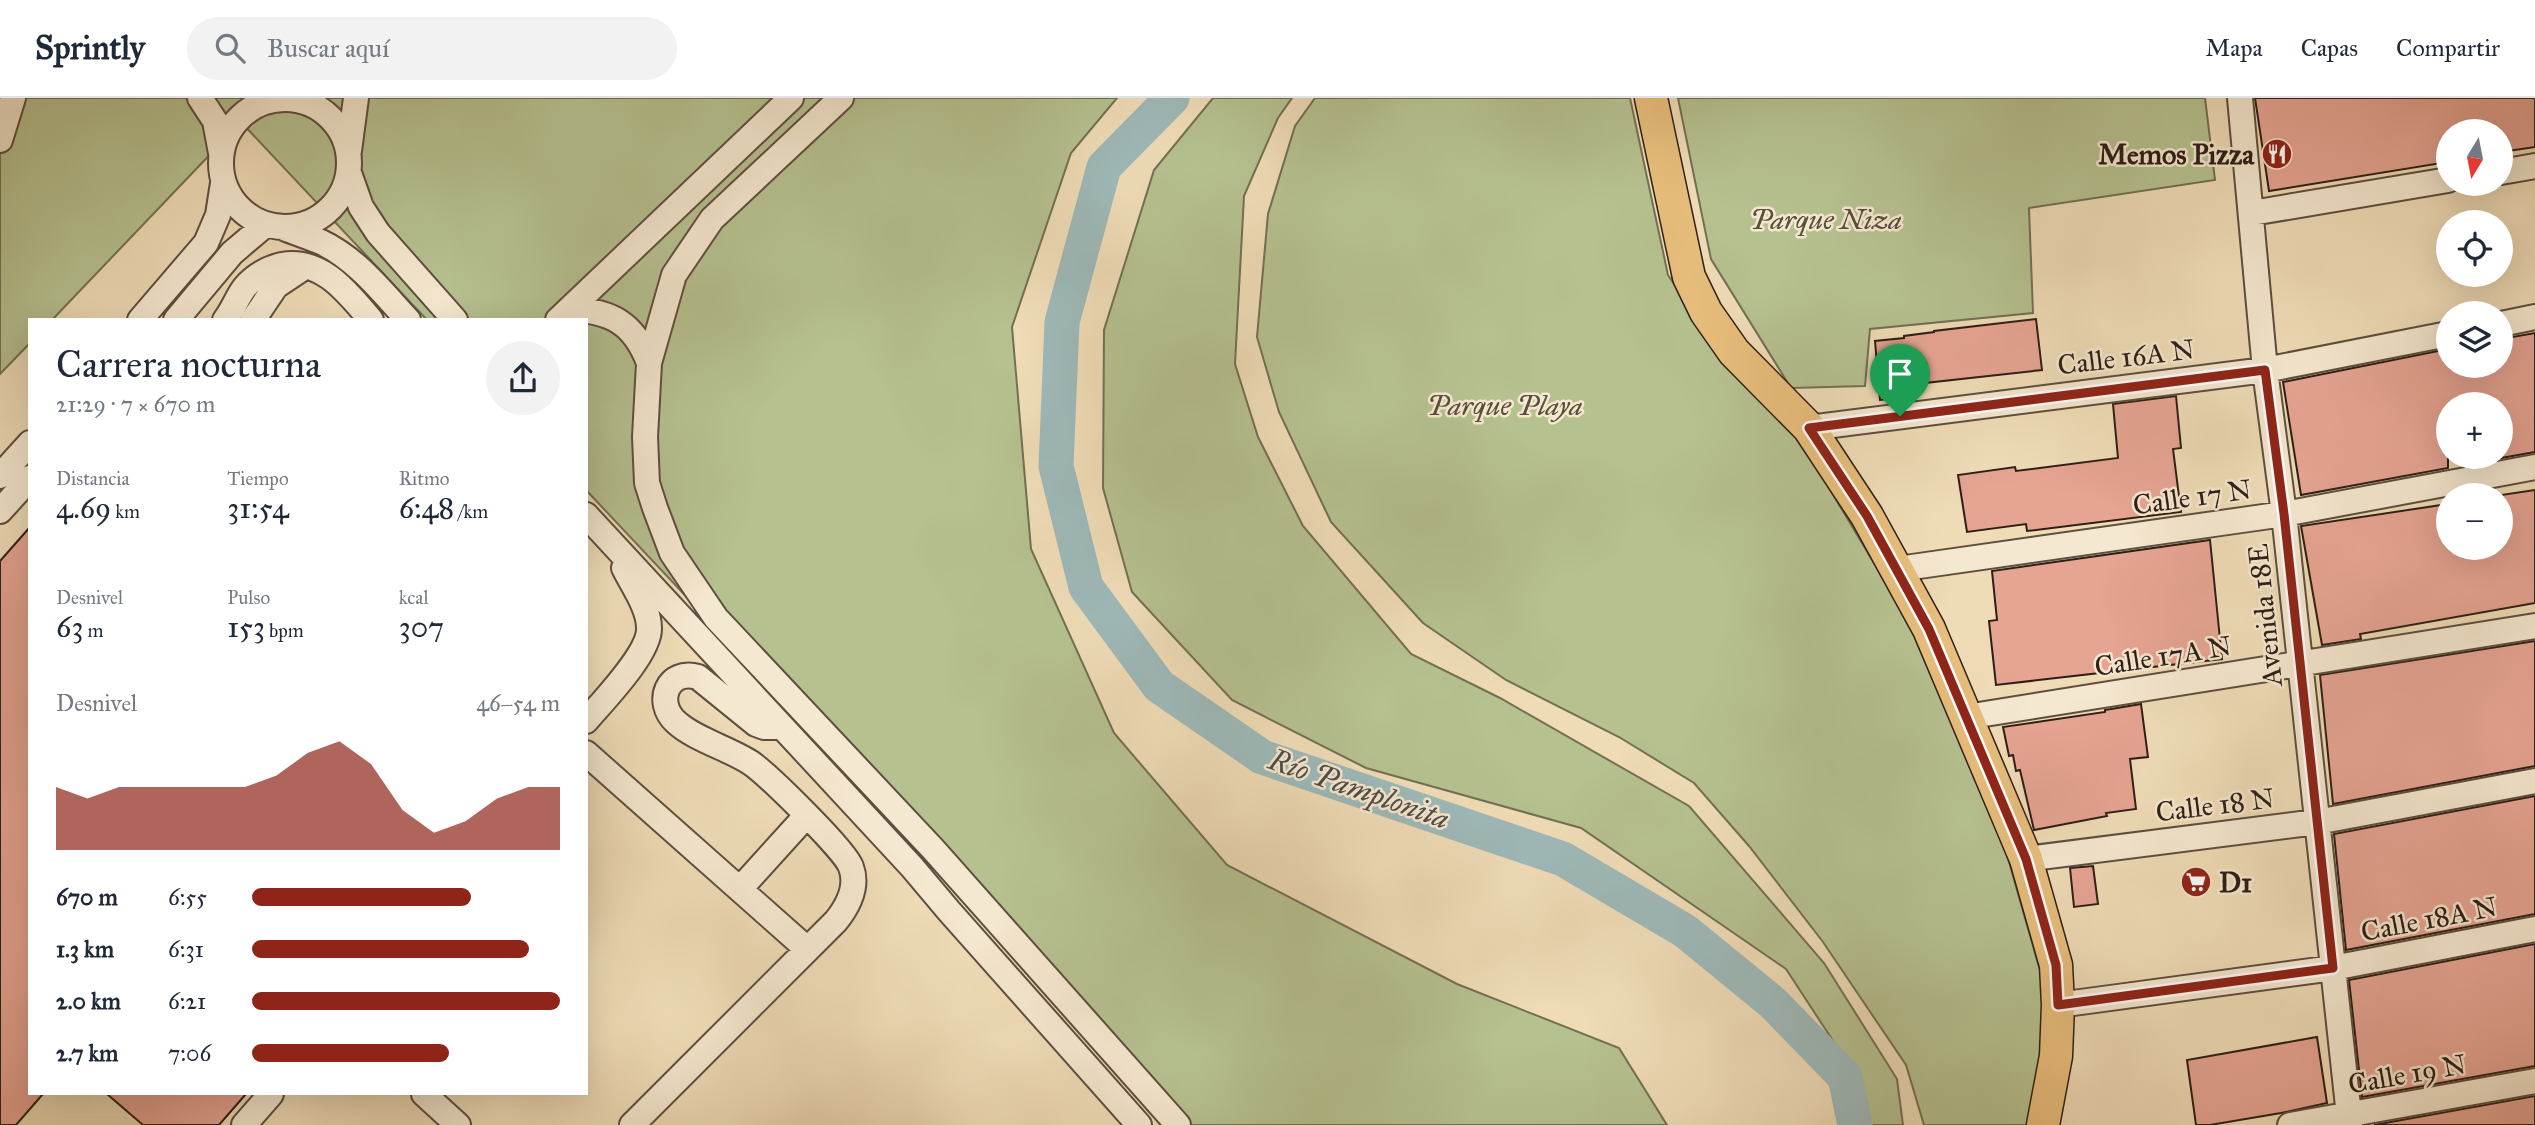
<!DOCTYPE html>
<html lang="es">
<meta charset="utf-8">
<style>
:root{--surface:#fff;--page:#f2f2f3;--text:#1f2937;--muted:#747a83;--line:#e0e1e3;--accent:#8f2418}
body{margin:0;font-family:"IM FELL Great Primer",serif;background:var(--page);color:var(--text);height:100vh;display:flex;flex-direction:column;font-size:26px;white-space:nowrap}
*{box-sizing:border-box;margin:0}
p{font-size:23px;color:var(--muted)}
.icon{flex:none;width:38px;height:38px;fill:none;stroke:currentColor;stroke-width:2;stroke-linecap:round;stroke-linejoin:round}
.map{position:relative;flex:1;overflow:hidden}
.side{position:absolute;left:28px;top:220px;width:560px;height:777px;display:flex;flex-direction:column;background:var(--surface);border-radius:0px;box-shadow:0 7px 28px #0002}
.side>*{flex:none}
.needle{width:46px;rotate:190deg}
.tools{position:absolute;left:2436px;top:21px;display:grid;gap:14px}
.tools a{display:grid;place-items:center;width:77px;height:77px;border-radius:50%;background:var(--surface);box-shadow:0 7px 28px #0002;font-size:35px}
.pin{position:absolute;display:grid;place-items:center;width:60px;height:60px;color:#fff;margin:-72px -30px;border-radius:50% 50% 50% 0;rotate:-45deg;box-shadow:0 0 7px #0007}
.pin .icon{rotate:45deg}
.round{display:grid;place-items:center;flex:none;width:74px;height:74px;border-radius:37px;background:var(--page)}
.summary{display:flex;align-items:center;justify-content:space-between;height:119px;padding:0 28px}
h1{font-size:38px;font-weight:600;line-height:52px}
.figures{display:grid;grid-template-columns:repeat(3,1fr);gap:10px;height:119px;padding:7px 28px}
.figures div{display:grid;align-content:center}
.figures b{font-size:30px;font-weight:600}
.figures small{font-size:19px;font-weight:400}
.figures p{font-size:19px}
.chart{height:196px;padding:14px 28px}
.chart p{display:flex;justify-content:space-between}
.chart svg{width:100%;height:126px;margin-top:7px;fill:var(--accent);opacity:.7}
ul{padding:0 28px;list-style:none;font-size:23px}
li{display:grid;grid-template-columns:112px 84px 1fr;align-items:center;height:52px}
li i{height:18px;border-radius:9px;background:var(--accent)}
header{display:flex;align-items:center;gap:42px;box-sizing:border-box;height:98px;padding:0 35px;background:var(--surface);border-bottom:2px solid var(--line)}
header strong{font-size:33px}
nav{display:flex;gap:38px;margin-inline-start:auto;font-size:24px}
.search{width:490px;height:63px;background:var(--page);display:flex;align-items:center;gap:18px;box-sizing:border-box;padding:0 24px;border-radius:38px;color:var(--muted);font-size:26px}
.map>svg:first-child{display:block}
</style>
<header>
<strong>Sprintly</strong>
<div class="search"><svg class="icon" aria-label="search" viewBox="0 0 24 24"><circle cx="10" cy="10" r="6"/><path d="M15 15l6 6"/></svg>Buscar aquí</div>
<nav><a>Mapa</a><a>Capas</a><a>Compartir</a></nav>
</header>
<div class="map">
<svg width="2535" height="1027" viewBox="0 0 2535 1027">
<rect width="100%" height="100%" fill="#efdcb7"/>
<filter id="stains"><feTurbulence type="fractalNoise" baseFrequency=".00286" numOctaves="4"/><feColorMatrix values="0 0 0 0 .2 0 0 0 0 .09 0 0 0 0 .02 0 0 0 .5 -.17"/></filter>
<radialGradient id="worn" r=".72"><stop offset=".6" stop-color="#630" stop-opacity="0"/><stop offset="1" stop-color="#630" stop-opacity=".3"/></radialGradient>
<!-- green -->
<path fill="#b6c190" stroke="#727053" stroke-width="2" d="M0 0H1117L1071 55 1012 229 1031 451 1114 635 1227 767 1457 886 1619 950 1667 1027H1183L586 392V222H427L241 24 52 222H30V245L0 276Z
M1213 0H1292L1278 20 1244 98 1235 266 1258 339 1303 428 1411 556 1500 600 1689 708 1824 865 1897 981 1903 1027H1865L1854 975 1786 871 1581 730 1366 670 1232 602 1132 494 1103 390 1104 232 1154 72Z
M1315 0H1630L1668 177 1740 280 1804 348 1905 517 2005 750 2041 876 2046 954 2031 1027H1924L1906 967 1823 844 1749 748 1694 685 1619 639 1506 582 1423 525 1331 424 1279 314 1257 239 1268 116 1295 28Z
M1678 0H2205L2215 82 2029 110 2033 215 1870 231 1865 288 1791 290 1711 161Z"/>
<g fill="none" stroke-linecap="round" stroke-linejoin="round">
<!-- river -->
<path stroke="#9eb9b9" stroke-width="35" d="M1172 0 1104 69 1062 224 1056 368 1086 489 1159 588 1262 659 1563 761 1685 833 1773 905 1845 979 1855 1027"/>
</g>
<!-- building -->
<path fill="#e6a493" stroke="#2e1e16" stroke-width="2" d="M2255 0H2535V49L2501 54V33H2448V64L2269 93Z
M2036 221 2042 272 1907 287 1908 299 1880 302 1875 243 1904 240V238L1934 234V233Z
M2535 235V354L2501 360V306H2448V370L2301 397 2283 284 2448 251V268H2501V241Z
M2176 298 2181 350 2173 351 2181 414 2027 433 2026 426 1967 434 1958 377 2015 369 2016 373 2118 360 2113 306Z
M2535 392V505L2360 536 2361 541 2322 547 2301 428 2448 406V450H2501V397Z
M30 429V996H43L16 1027H0V463Z
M2210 442 2222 561 1996 587 1989 523 1997 522 1992 473Z
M2535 543V668L2333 706 2320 577Z
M2141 606 2148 659 2130 661 2136 711 2106 715 2107 718 2034 732 2020 672 2016 673 2013 657 2009 658 2003 629 2105 614V612Z
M2535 698V816L2346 852 2334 736Z
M2093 768 2098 806 2074 809 2070 770Z
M2535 846V968L2362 999 2349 882Z
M2317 939 2327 1005 2281 1015 2210 1027H2196L2187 962Z
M107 996H246L219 1027H143Z
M2535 998V1027H2374Z"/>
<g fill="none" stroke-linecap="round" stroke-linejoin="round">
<!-- minor casing -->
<g stroke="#5e4e3e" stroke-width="28">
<path id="minor" d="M200 0 215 23 221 55
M841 0 712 121 674 177 649 265 645 339 647 385 655 410 672 455 716 520 933 751 1178 1027
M2240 0 2265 272 2284 416 2350 1027
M221 65a64 64 0 1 1 128 0a64 64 0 1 1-128 0Z
M0 42 13 0
M349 53 356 0
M2501 74 2535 68
M349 75 361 109 378 135 455 222
M2252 115 2448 82
M284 130C296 135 309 139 321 144 357 161 382 194 408 222
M570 211C611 213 634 225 649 265
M140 222 206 145 218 117 223 85
M176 222 232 155 265 127
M225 222C233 212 237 199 245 189 254 178 268 170 282 167 322 160 348 195 371 222
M253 222 276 188 306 168
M558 222 791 0
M2501 226 2535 219
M1809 330 2265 272 2448 236
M0 378 30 345
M0 413 30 380
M586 417 912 769 949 813 1139 1027
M1898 471 2284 416 2535 369
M1966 619 2535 528
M586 623C603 603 650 555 649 530 649 510 633 488 624 470
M586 655 807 851
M2026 761 2317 724 2535 683
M740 791 806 718
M2058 907 2333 870 2535 831
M424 996 458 1027
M244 1027 271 996
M632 1027 836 823C848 808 858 788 851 769 845 752 768 677 751 665 730 651 694 641 676 624 654 604 668 570 698 579L756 626 764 629H782
M2290 1027 2535 983"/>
</g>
<!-- major casing -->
<g stroke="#2e1e16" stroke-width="35">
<path id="major" d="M1651 0 1689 179 1706 214 1734 254 1809 330 1867 418 1929 531 2026 761 2056 867 2058 907 2056 958 2043 1027"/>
</g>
<!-- minor -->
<use href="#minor" stroke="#f5e8d0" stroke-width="24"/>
<!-- major -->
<use href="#major" stroke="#e8be7c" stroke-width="32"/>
</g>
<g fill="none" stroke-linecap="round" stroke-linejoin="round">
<!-- route casing -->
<g stroke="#fff" stroke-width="14">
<path id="route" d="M2265 272 2284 416 2333 870 2058 907 2056 867 2026 761 1929 531 1867 418 1809 330Z"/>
</g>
<!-- route -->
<use href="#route" stroke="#8f2418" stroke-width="9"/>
</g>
<!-- icons -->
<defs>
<g id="restaurant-disc" transform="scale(1.575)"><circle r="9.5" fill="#8f2418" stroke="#f5e8d0"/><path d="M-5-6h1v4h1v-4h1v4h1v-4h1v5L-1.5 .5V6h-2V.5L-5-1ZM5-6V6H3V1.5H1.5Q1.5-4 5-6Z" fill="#fff"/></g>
<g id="supermarket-disc" transform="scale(1.575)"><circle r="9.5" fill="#8f2418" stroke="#f5e8d0"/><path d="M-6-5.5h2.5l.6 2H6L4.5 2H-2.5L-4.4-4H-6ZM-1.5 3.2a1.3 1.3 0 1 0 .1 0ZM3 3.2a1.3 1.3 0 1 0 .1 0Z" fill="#fff"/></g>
</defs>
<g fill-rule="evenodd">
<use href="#restaurant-disc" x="2277" y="56"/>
<use href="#supermarket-disc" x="2196" y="784"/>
</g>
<g text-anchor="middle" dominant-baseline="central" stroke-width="5" stroke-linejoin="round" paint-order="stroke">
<!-- poi labels -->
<g font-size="28" font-weight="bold" fill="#2e1e16" stroke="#f5e8d0" text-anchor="end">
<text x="2254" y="56">Memos Pizza</text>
<text x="2219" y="784" text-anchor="start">D1</text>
</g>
<!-- park labels -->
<g font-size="28" font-style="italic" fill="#574f3b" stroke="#f5e8d0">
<text x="1826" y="121">Parque Niza</text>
<text x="1505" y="307">Parque Playa</text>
</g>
<!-- street labels -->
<g font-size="28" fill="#2e1e16" stroke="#f5e8d0">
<text transform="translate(2126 259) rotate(-7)">Calle 16A N</text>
<text transform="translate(2192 399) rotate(-8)">Calle 17 N</text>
<text transform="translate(2265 517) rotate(-96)">Avenida 18E</text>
<text transform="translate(2163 558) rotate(-9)">Calle 17A N</text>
<text transform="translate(2215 707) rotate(-7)">Calle 18 N</text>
<text transform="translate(2429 821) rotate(-11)">Calle 18A N</text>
<text transform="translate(2407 976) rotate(-10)">Calle 19 N</text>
</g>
<!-- water labels -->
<g font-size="30" font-style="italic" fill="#504c47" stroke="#f5e8d0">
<text transform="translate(1359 691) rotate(19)">Río Pamplonita</text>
</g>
</g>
<rect width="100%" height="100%" filter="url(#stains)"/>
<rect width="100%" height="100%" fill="url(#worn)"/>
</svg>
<div class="tools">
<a><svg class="needle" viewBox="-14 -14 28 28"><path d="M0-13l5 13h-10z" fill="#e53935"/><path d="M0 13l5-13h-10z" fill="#747a83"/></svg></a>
<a><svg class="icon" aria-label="locate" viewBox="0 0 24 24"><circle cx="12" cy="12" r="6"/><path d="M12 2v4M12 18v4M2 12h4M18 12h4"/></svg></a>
<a><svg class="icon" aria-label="layers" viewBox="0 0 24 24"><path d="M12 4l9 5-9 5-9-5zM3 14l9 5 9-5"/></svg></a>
<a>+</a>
<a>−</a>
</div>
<div class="pin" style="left:1900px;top:318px;background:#1e9e55"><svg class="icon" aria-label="arrive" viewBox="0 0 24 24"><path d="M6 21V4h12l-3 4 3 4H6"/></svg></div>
<section class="side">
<div class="summary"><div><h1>Carrera nocturna</h1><p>21:29 · 7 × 670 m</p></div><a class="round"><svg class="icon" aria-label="share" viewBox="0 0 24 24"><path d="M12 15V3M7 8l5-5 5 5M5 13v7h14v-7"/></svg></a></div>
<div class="figures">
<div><p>Distancia</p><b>4.69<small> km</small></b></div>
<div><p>Tiempo</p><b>31:54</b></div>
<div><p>Ritmo</p><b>6:48<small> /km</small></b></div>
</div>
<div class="figures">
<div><p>Desnivel</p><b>63<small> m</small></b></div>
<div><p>Pulso</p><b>153<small> bpm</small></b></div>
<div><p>kcal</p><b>307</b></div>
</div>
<div class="chart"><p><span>Desnivel</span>46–54 m</p>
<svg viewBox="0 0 160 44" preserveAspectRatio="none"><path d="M0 44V22L10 26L20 22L30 22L40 22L50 22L60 22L70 18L80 10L90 6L100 14L110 30L120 38L130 34L140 26L150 22L160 22V44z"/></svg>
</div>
<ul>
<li><b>670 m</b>6:55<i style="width:71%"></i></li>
<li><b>1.3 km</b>6:31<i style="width:90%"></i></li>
<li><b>2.0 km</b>6:21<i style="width:100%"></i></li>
<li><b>2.7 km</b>7:06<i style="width:64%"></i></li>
</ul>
</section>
</div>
